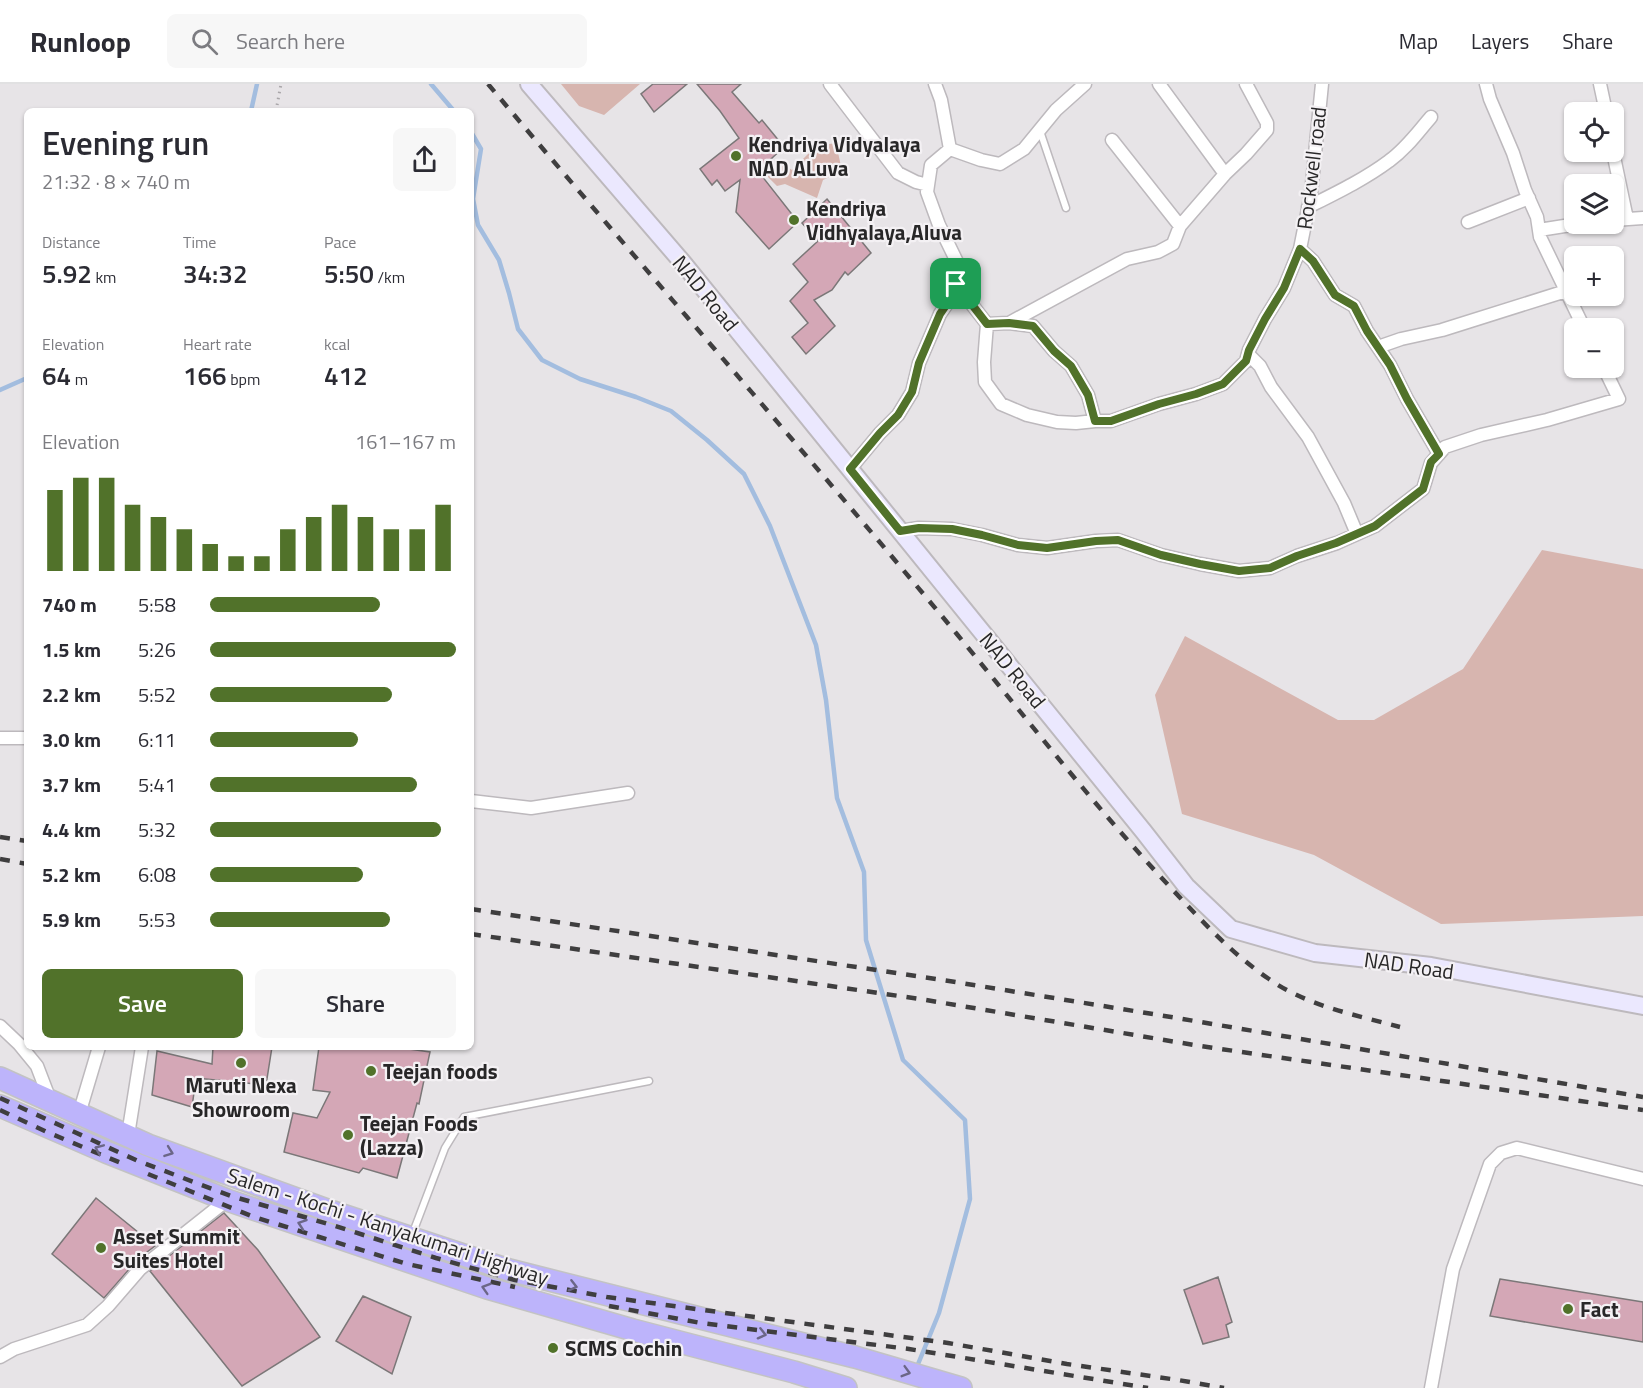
<!DOCTYPE html>
<meta charset="utf-8">
<style>
:root{--surface:#fff;--page:#f7f7f7;--text:#2b2b33;--muted:#7c7c81;--line:#e1e1e2;--accent:#51722a}
body{margin:0;font-family:"Titillium Web",sans-serif;background:var(--page);color:var(--text);height:100vh;display:flex;flex-direction:column;font-size:22px;white-space:nowrap}
*{box-sizing:border-box;margin:0}
p{font-size:20px;color:var(--muted)}
.icon{flex:none;width:33px;height:33px;fill:none;stroke:currentColor;stroke-width:2;stroke-linecap:round;stroke-linejoin:round}
.map{position:relative;flex:1;overflow:hidden}
.details{position:absolute;left:24px;top:24px;width:450px;height:942px;display:flex;flex-direction:column;background:var(--surface);border-radius:9px;box-shadow:0 2px 4px #0004}
.details>*{flex:none}
.tools{position:absolute;left:1564px;top:18px;display:grid;gap:12px}
.tools a{display:grid;place-items:center;width:60px;height:60px;border-radius:9px;background:var(--surface);box-shadow:0 2px 4px #0004;font-size:30px}
.pin{position:absolute;display:grid;place-items:center;width:51px;height:51px;color:#fff;margin:-26px;border-radius:12px;box-shadow:0 3px 9px #0006}
.round{display:grid;place-items:center;flex:none;width:63px;height:63px;border-radius:9px;background:var(--page)}
.overview{display:flex;align-items:center;justify-content:space-between;height:102px;padding:0 18px}
h1{font-size:33px;font-weight:600;line-height:45px}
.figures{display:grid;grid-template-columns:repeat(3,1fr);gap:9px;height:102px;padding:6px 18px}
.figures div{display:grid;align-content:center}
.figures b{font-size:26px;font-weight:600}
.figures small{font-size:16px;font-weight:400}
.figures p{font-size:16px}
.chart{height:168px;padding:12px 18px}
.chart p{display:flex;justify-content:space-between}
.chart svg{width:100%;height:108px;margin-top:6px;stroke:var(--accent);stroke-width:6}
.action{display:flex;gap:12px;margin-top:auto;padding:12px 18px}
.action a{flex:1;height:69px;border-radius:9px;background:var(--accent);color:#fff;font-size:24px;font-weight:600;line-height:69px;text-align:center}
.action a+a{background:var(--page);color:var(--text)}
ul{padding:0 18px;list-style:none;font-size:20px}
li{display:grid;grid-template-columns:96px 72px 1fr;align-items:center;height:45px}
li i{height:15px;border-radius:8px;background:var(--accent)}
header{display:flex;align-items:center;gap:36px;box-sizing:border-box;height:84px;padding:0 30px;background:var(--surface);border-bottom:2px solid var(--line)}
header strong{font-size:28px}
nav{display:flex;gap:33px;margin-inline-start:auto;font-size:21px}
.search{width:420px;height:54px;background:var(--page);display:flex;align-items:center;gap:15px;box-sizing:border-box;padding:0 21px;border-radius:9px;color:var(--muted);font-size:22px}
.map>svg:first-child{display:block}
</style>
<header>
<strong>Runloop</strong>
<div class="search"><svg class="icon" aria-label="search" viewBox="0 0 24 24"><circle cx="10" cy="10" r="6"/><path d="M15 15l6 6"/></svg>Search here</div>
<nav><a>Map</a><a>Layers</a><a>Share</a></nav>
</header>
<div class="map">
<svg width="1643" height="1304" viewBox="0 0 1643 1304">
<rect width="100%" height="100%" fill="#e7e4e7"/>
<!-- green -->
<path fill="#d7b5af" d="M561 0H640L604 31 579 22Z
M836 59 842 87 823 96 817 114 785 100 777 102 765 90 780 78 792 86 816 62Z
M1542 466 1643 485V832L1441 840 1314 771 1182 730 1155 611 1185 552 1338 636H1374L1463 585Z"/>
<g fill="none" stroke-linecap="round" stroke-linejoin="round">
<!-- stream -->
<path stroke="#a3bddf" stroke-width="4.5" d="M431 0 454 27
M251 27 257 0
M471 48 481 65 473 115 478 141 499 176 509 209 518 245 542 276 580 295 636 313 671 327 707 356 744 390 770 442 816 561 826 616 837 714 864 788 866 856 903 976 965 1036 970 1115 939 1229 916 1285
M0 306 27 294"/>
</g>
<!-- building -->
<path fill="#d4a7b6" stroke="#7b7778" stroke-width="1.5" d="M653 0H687L654 28 641 10Z
M697 0H741L732 8 759 39 762 36 784 63 758 87 798 138 769 165 736 128 740 96 725 107 717 96 712 101 700 85 739 54 720 27Z
M827 115 871 169 848 191 845 188 832 206 814 216 835 242 806 270 792 253 808 239 790 217 808 198 793 180 818 157 802 139Z
M213 963H272L266 1001 196 994 192 1023 152 1011 157 967 212 980Z
M319 963H395L430 968 419 1020 417 1019 397 1094 363 1084 359 1089 284 1068 293 1029 317 1034 330 1008 313 1006Z
M96 1114 155 1162 139 1174 104 1214 52 1170Z
M224 1129 258 1166 320 1253 242 1302 150 1187Z
M1218 1193 1232 1238 1226 1241 1229 1253 1203 1260 1184 1206Z
M1500 1195 1643 1218V1258L1490 1232Z
M363 1212 411 1233 392 1290 336 1257Z"/>
<g fill="none" stroke-linecap="round" stroke-linejoin="round">
<!-- lane casing -->
<g stroke="#bdb9bd" stroke-width="9">
<path id="lane" d="M1040 47 1066 124
M412 1151 445 1064 464 1033 649 997"/>
</g>
<!-- street casing -->
<g stroke="#bdb9bd" stroke-width="15">
<path id="street" d="M830 0 898 89 916 98 928 101
M935 0 941 16 950 65
M1159 0 1225 90
M1486 0 1490 15 1513 69 1525 106 1537 133 1540 153 1584 244
M1600 0 1606 28
M1112 56 1180 142
M1613 68 1627 135
M1308 123C1336 109 1365 95 1389 77 1406 65 1418 48 1431 33
M1614 136 1643 134
M1468 138 1529 114
M1539 146 1577 140
M1300 165 1313 177 1335 211 1354 222 1367 247 1390 281 1407 315 1439 370
M956 200 987 240 1009 239 1033 242 1054 267 1071 282 1088 311 1095 337 1076 339 1057 338 1027 331 1001 320 985 298 984 278 987 240
M1009 239 1127 175 1158 168 1173 160 1180 142 1225 90 1246 70 1267 46V39L1246 0
M1378 263 1401 255 1442 246 1566 207
M1248 270 1260 282 1271 303 1308 353 1344 419 1357 450
M1095 337H1111L1159 320 1196 310 1223 300 1246 277 1249 266 1265 235 1284 204 1300 165 1311 110 1322 0
M850 385 880 349 898 331 912 308 919 279 940 230 955 208 959 182 939 141 927 108 931 81 950 65 981 76 1000 80 1024 65 1056 26 1085 0
M900 447 919 444 952 445 982 451 1018 461 1047 464 1096 457 1118 456 1161 471 1200 480 1239 487 1270 484 1297 472 1337 459 1375 442 1423 405 1431 379 1445 363 1481 351 1547 336 1619 315 1604 284
M0 654H27
M471 717 531 724 628 709
M0 942 19 960 37 982 50 1016
M79 1030 99 963
M128 1051 142 963
M0 1273 14 1265 87 1241 108 1222 140 1185 227 1116
M1431 1304 1453 1185 1490 1080 1501 1069 1517 1064 1643 1095"/>
</g>
<!-- secondary casing -->
<g stroke="#bdb9bd" stroke-width="20">
<path id="secondary" d="M529 0 683 179 1144 748 1186 802 1231 845 1315 869 1431 882 1643 922"/>
</g>
<!-- highway casing -->
<g stroke="#c3c3c3" stroke-width="24">
<path id="highway" d="M0 994 148 1061 330 1127 509 1186 855 1273 961 1304
M0 1022 106 1068 227 1116 487 1204 633 1246 794 1288 846 1304"/>
</g>
<!-- path -->
<path stroke="#a9a6a9" stroke-width="3" stroke-dasharray="1.5 4.5" stroke-linecap="butt" d="M276 27 281 0"/>
<!-- lane -->
<use href="#lane" stroke="#fff" stroke-width="6"/>
<!-- street -->
<use href="#street" stroke="#fff" stroke-width="12"/>
<!-- secondary -->
<use href="#secondary" stroke="#ebe8fe" stroke-width="16"/>
<!-- highway -->
<use href="#highway" stroke="#bdb4fb" stroke-width="21"/>
<!-- rail -->
<path stroke="#3f3e3f" stroke-width="4.5" stroke-dasharray="10 10" stroke-linecap="butt" d="M488 0C643 184 802 364 956 549 1027 635 1095 723 1171 804 1202 837 1232 870 1269 895 1307 922 1356 931 1400 943
M0 753 27 757
M0 775 27 780
M471 825 949 897 1171 933 1643 1013
M471 850 920 915 1200 962 1643 1026
M0 1014 138 1077 231 1112 332 1141 436 1174 515 1196 607 1213 948 1259 1067 1280 1178 1296 1224 1304
M0 1026 47 1048 121 1079
M148 1090 254 1133 407 1180 515 1203
M609 1222 701 1239 909 1265 1148 1304"/>
</g>
<!-- one-way arrows -->
<defs><path id="oneway-chevron" d="M-2-3.5L2.5 0L-2 3.5" fill="none" stroke-width="1.6" stroke-linecap="round" stroke-linejoin="round" transform="scale(1.5)"/></defs>
<g stroke="#6b6687">
<use href="#oneway-chevron" transform="translate(99 1065) rotate(-157)"/>
<use href="#oneway-chevron" transform="translate(169 1068) rotate(20)"/>
<use href="#oneway-chevron" transform="translate(302 1140) rotate(-161)"/>
<use href="#oneway-chevron" transform="translate(573 1202) rotate(14)"/>
<use href="#oneway-chevron" transform="translate(486 1204) rotate(-163)"/>
<use href="#oneway-chevron" transform="translate(762 1250) rotate(14)"/>
<use href="#oneway-chevron" transform="translate(906 1288) rotate(16)"/>
</g>
<g fill="none" stroke-linecap="round" stroke-linejoin="round">
<!-- route casing -->
<g stroke="#fff" stroke-width="12">
<path id="route" d="M1300 165 1313 177 1335 211 1354 222 1367 247 1390 281 1407 315 1439 370 1431 378 1423 405 1375 442 1336 459 1297 472 1270 484 1239 487 1200 480 1161 471 1118 456 1096 457 1047 464 1018 461 982 451 952 445 919 444 900 447 850 385 880 349 898 331 912 308 919 279 940 230 955 208 956 200 987 240 1009 239 1033 242 1054 267 1071 282 1088 311 1095 337H1111L1159 320 1196 310 1223 300 1246 277 1249 266 1265 235 1284 204Z"/>
</g>
<!-- route -->
<use href="#route" stroke="#51722a" stroke-width="8"/>
</g>
<!-- markers -->
<g fill="#51722a" stroke="#f4f1f4" stroke-width="2">
<circle cx="736" cy="72" r="6"/>
<circle cx="794" cy="136" r="6"/>
<circle cx="241" cy="979" r="6"/>
<circle cx="371" cy="987" r="6"/>
<circle cx="348" cy="1051" r="6"/>
<circle cx="101" cy="1164" r="6"/>
<circle cx="1568" cy="1225" r="6"/>
<circle cx="553" cy="1264" r="6"/>
</g>
<g text-anchor="middle" dominant-baseline="central" stroke-width="4.5" stroke-linejoin="round" paint-order="stroke">
<!-- poi labels -->
<g font-size="21" font-weight="bold" fill="#282728" stroke="#f4f1f4" text-anchor="start">
<text x="748" y="60">Kendriya Vidyalaya<tspan x="748" dy="24">NAD ALuva</tspan></text>
<text x="806" y="124">Kendriya<tspan x="806" dy="24">Vidhyalaya,Aluva</tspan></text>
<text x="383" y="987">Teejan foods</text>
<text x="241" y="1001" text-anchor="middle">Maruti Nexa<tspan x="241" dy="24">Showroom</tspan></text>
<text x="360" y="1039">Teejan Foods<tspan x="360" dy="24">(Lazza)</tspan></text>
<text x="113" y="1152">Asset Summit<tspan x="113" dy="24">Suites Hotel</tspan></text>
<text x="1580" y="1225">Fact</text>
<text x="565" y="1264">SCMS Cochin</text>
</g>
<!-- street labels -->
<g font-size="21" fill="#282728" stroke="#f4f1f4">
<text transform="translate(1311 84) rotate(-83)">Rockwell road</text>
<text transform="translate(706 209) rotate(51)">NAD Road</text>
<text transform="translate(1013 586) rotate(51)">NAD Road</text>
<text transform="translate(1409 881) rotate(8)">NAD Road</text>
<text transform="translate(388 1142) rotate(18)">Salem - Kochi - Kanyakumari Highway</text>
</g>
</g>
</svg>
<div class="tools">
<a><svg class="icon" aria-label="locate" viewBox="0 0 24 24"><circle cx="12" cy="12" r="6"/><path d="M12 2v4M12 18v4M2 12h4M18 12h4"/></svg></a>
<a><svg class="icon" aria-label="layers" viewBox="0 0 24 24"><path d="M12 4l9 5-9 5-9-5zM3 14l9 5 9-5"/></svg></a>
<a>+</a>
<a>−</a>
</div>
<div class="pin" style="left:956px;top:200px;background:#1e9e55"><svg class="icon" aria-label="arrive" viewBox="0 0 24 24"><path d="M6 21V4h12l-3 4 3 4H6"/></svg></div>
<section class="details">
<div class="overview"><div><h1>Evening run</h1><p>21:32 · 8 × 740 m</p></div><a class="round"><svg class="icon" aria-label="share" viewBox="0 0 24 24"><path d="M12 15V3M7 8l5-5 5 5M5 13v7h14v-7"/></svg></a></div>
<div class="figures">
<div><p>Distance</p><b>5.92<small> km</small></b></div>
<div><p>Time</p><b>34:32</b></div>
<div><p>Pace</p><b>5:50<small> /km</small></b></div>
</div>
<div class="figures">
<div><p>Elevation</p><b>64<small> m</small></b></div>
<div><p>Heart rate</p><b>166<small> bpm</small></b></div>
<div><p>kcal</p><b>412</b></div>
</div>
<div class="chart"><p><span>Elevation</span>161–167 m</p>
<svg viewBox="0 0 160 44" preserveAspectRatio="none"><path d="M5 44V11M15 44V6M25 44V6M35 44V17M45 44V22M55 44V27M65 44V33M75 44V38M85 44V38M95 44V27M105 44V22M115 44V17M125 44V22M135 44V27M145 44V27M155 44V17"/></svg>
</div>
<ul>
<li><b>740 m</b>5:58<i style="width:69%"></i></li>
<li><b>1.5 km</b>5:26<i style="width:100%"></i></li>
<li><b>2.2 km</b>5:52<i style="width:74%"></i></li>
<li><b>3.0 km</b>6:11<i style="width:60%"></i></li>
<li><b>3.7 km</b>5:41<i style="width:84%"></i></li>
<li><b>4.4 km</b>5:32<i style="width:94%"></i></li>
<li><b>5.2 km</b>6:08<i style="width:62%"></i></li>
<li><b>5.9 km</b>5:53<i style="width:73%"></i></li>
</ul>
<div class="action"><a>Save</a><a>Share</a></div>
</section>
</div>
